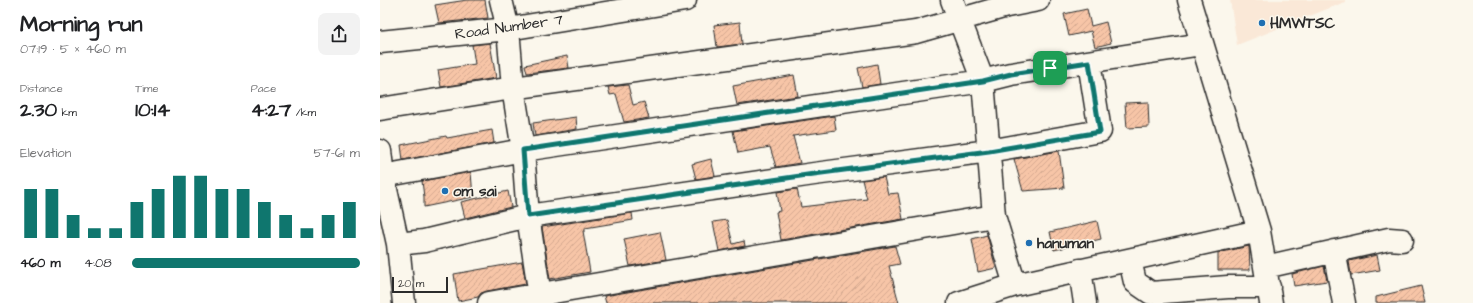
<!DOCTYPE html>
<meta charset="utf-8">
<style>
:root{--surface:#fff;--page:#f2f2f2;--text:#202124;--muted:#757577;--accent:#0f766e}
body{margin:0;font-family:"Architects Daughter",sans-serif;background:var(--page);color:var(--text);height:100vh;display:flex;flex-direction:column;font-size:15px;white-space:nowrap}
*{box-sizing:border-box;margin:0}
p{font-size:13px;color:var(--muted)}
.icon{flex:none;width:22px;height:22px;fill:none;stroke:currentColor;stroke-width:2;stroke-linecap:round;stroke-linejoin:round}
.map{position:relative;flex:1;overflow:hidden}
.sheet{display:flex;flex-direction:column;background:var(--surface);width:380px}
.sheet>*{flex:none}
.scale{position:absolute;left:12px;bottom:10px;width:56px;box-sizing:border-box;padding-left:4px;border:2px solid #2b2b2b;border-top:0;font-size:11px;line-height:14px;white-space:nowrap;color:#2b2b2b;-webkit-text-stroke:3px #fbf7ec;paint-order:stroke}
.pin{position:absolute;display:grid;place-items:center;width:34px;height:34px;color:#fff;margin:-17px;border-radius:8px;box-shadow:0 2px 6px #0006}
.round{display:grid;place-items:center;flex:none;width:42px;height:42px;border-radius:8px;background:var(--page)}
.summary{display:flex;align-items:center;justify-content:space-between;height:68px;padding:0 20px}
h1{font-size:22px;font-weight:700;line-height:30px}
.metrics{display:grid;grid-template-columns:repeat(3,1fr);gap:6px;height:68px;padding:4px 20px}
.metrics div{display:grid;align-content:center}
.metrics b{font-size:20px;font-weight:700}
.metrics small{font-size:11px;font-weight:400}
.metrics p{font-size:11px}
.chart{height:112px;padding:8px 20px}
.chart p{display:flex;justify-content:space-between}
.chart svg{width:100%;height:72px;margin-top:4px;stroke:var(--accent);stroke-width:6}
ul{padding:0 20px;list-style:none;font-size:13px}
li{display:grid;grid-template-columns:64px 48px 1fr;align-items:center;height:30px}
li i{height:10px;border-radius:5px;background:var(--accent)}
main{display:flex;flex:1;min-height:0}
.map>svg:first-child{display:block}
</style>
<main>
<section class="sheet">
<div class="summary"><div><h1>Morning run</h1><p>07:19 · 5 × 460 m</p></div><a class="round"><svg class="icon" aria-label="share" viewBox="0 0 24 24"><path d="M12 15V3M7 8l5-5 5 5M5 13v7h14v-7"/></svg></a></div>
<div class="metrics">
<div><p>Distance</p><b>2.30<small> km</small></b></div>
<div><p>Time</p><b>10:14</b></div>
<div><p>Pace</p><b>4:27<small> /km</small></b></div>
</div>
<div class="chart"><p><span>Elevation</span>57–61 m</p>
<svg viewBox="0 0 160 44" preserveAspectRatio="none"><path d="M5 44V14M15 44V14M25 44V30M35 44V38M45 44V38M55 44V22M65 44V14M75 44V6M85 44V6M95 44V14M105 44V14M115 44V22M125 44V30M135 44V38M145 44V30M155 44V22"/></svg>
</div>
<ul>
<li><b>460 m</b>4:08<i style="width:100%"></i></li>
</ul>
</section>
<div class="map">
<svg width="1093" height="303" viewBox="0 0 1093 303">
<defs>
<pattern id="building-hatch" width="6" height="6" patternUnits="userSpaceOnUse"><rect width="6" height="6" fill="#f7c5a7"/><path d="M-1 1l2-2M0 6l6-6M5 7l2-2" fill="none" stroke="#d4a990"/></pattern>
</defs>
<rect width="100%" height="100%" fill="#fbf7ec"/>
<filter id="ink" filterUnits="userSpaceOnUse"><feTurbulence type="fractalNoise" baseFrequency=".025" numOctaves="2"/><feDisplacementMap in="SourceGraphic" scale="8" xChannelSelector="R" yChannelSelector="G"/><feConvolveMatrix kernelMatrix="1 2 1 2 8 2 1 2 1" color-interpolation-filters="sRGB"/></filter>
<g filter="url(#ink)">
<!-- built -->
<path fill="#fae8d7" d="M850 0H965V2L857 45Z"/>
<!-- building -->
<path fill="url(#building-hatch)" stroke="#2b2b2b" d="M87 0H105L108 18 59 23 55 5Z
M707 9 711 26 726 22 731 43 715 47 711 31 689 36 684 14Z
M360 22 362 44 337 47 334 25Z
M110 43 116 78 61 87 58 70 95 64 92 45Z
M187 56 189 68 147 73 145 65Z
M497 64 500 84 482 87 478 68Z
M414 75 418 96 357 105 353 86Z
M248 85 253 105 264 102 269 118 244 122 236 94 230 95 228 87Z
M768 102 769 127 747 128 745 103Z
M454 116 456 130 413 136 420 163 396 167 390 147 358 153 353 131Z
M196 117 197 129 155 136 153 123Z
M112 130 114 143 23 160 21 145 66 136 67 138Z
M679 151 684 188 643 191 634 159Z
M331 159 335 176 316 179 312 164Z
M91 172 93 197 44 207V197L42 181Z
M504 177 508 194 518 193 523 219 401 240 396 212 400 211 397 192 417 189 421 207 487 199 482 180Z
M128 191 131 207 85 218 81 202Z
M252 213 253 220 205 228V231H203L210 272 170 279 162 227Z
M347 220 353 244 364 241 365 246 339 251 333 222Z
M717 221 721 239 674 250 670 232Z
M280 232 286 260 250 266 244 239Z
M607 235 616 268 598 272 592 239Z
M515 246 520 264 509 266 519 303H226L224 296Z
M869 246 870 270H838V253Z
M997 255 1000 270 971 275 969 261Z
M142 262 146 284 107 291 101 293 98 297 78 301 74 274Z
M944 266 947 281 914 286 912 274Z
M1041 286 1045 303H996V297Z"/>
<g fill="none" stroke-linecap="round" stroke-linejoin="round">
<!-- minor casing -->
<g stroke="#2b2b2b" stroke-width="25">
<path id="minor" d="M121 0 128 29 133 88 143 150 148 216 161 303
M572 0 603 81 614 216 635 285
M809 0 879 231 891 303
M0 42 128 29 305 0
M0 109 133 88 536 32 627 6 658 0
M0 151 3 176 18 244 24 303
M3 176 143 150 603 81 631 74 822 44
M18 244 44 241 148 216 434 174 609 151 720 131 709 62
M954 251 964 303
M750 260 755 282 771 293 848 287H889
M885 267 1009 239 1022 240
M700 270 705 303
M109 303 614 216
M579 303 635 285 879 231"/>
</g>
<!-- minor -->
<use href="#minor" stroke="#fbf7ec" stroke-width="22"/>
</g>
</g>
<g fill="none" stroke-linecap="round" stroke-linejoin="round" filter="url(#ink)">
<!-- route casing -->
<g stroke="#fff" stroke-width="8">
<path id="route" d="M709 62 720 132 609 151 434 174 148 216 143 150 603 81 631 74Z"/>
</g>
<!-- route -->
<use href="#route" stroke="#0f766e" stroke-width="5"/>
</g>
<!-- markers -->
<g fill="#1f6fb2" stroke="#fbf7ec" stroke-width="1.5">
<circle cx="882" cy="23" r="4"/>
<circle cx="65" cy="191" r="4"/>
<circle cx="649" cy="243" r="4"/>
</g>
<g text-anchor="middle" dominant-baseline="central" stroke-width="3" stroke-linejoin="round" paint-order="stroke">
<!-- poi labels -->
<g font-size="15" font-weight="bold" fill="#2b2b2b" stroke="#fbf7ec" text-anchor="start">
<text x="890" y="23">HMWTSC</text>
<text x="73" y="191">om sai</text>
<text x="657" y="243">hanuman</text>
</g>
<!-- street labels -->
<g font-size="15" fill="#2b2b2b" stroke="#fbf7ec">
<text transform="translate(129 27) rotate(-8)">Road Number 7</text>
</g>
</g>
</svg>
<div class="scale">20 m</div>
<div class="pin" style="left:670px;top:68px;background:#1e9e55"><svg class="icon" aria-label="arrive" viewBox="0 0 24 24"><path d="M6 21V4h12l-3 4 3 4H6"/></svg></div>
</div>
</main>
